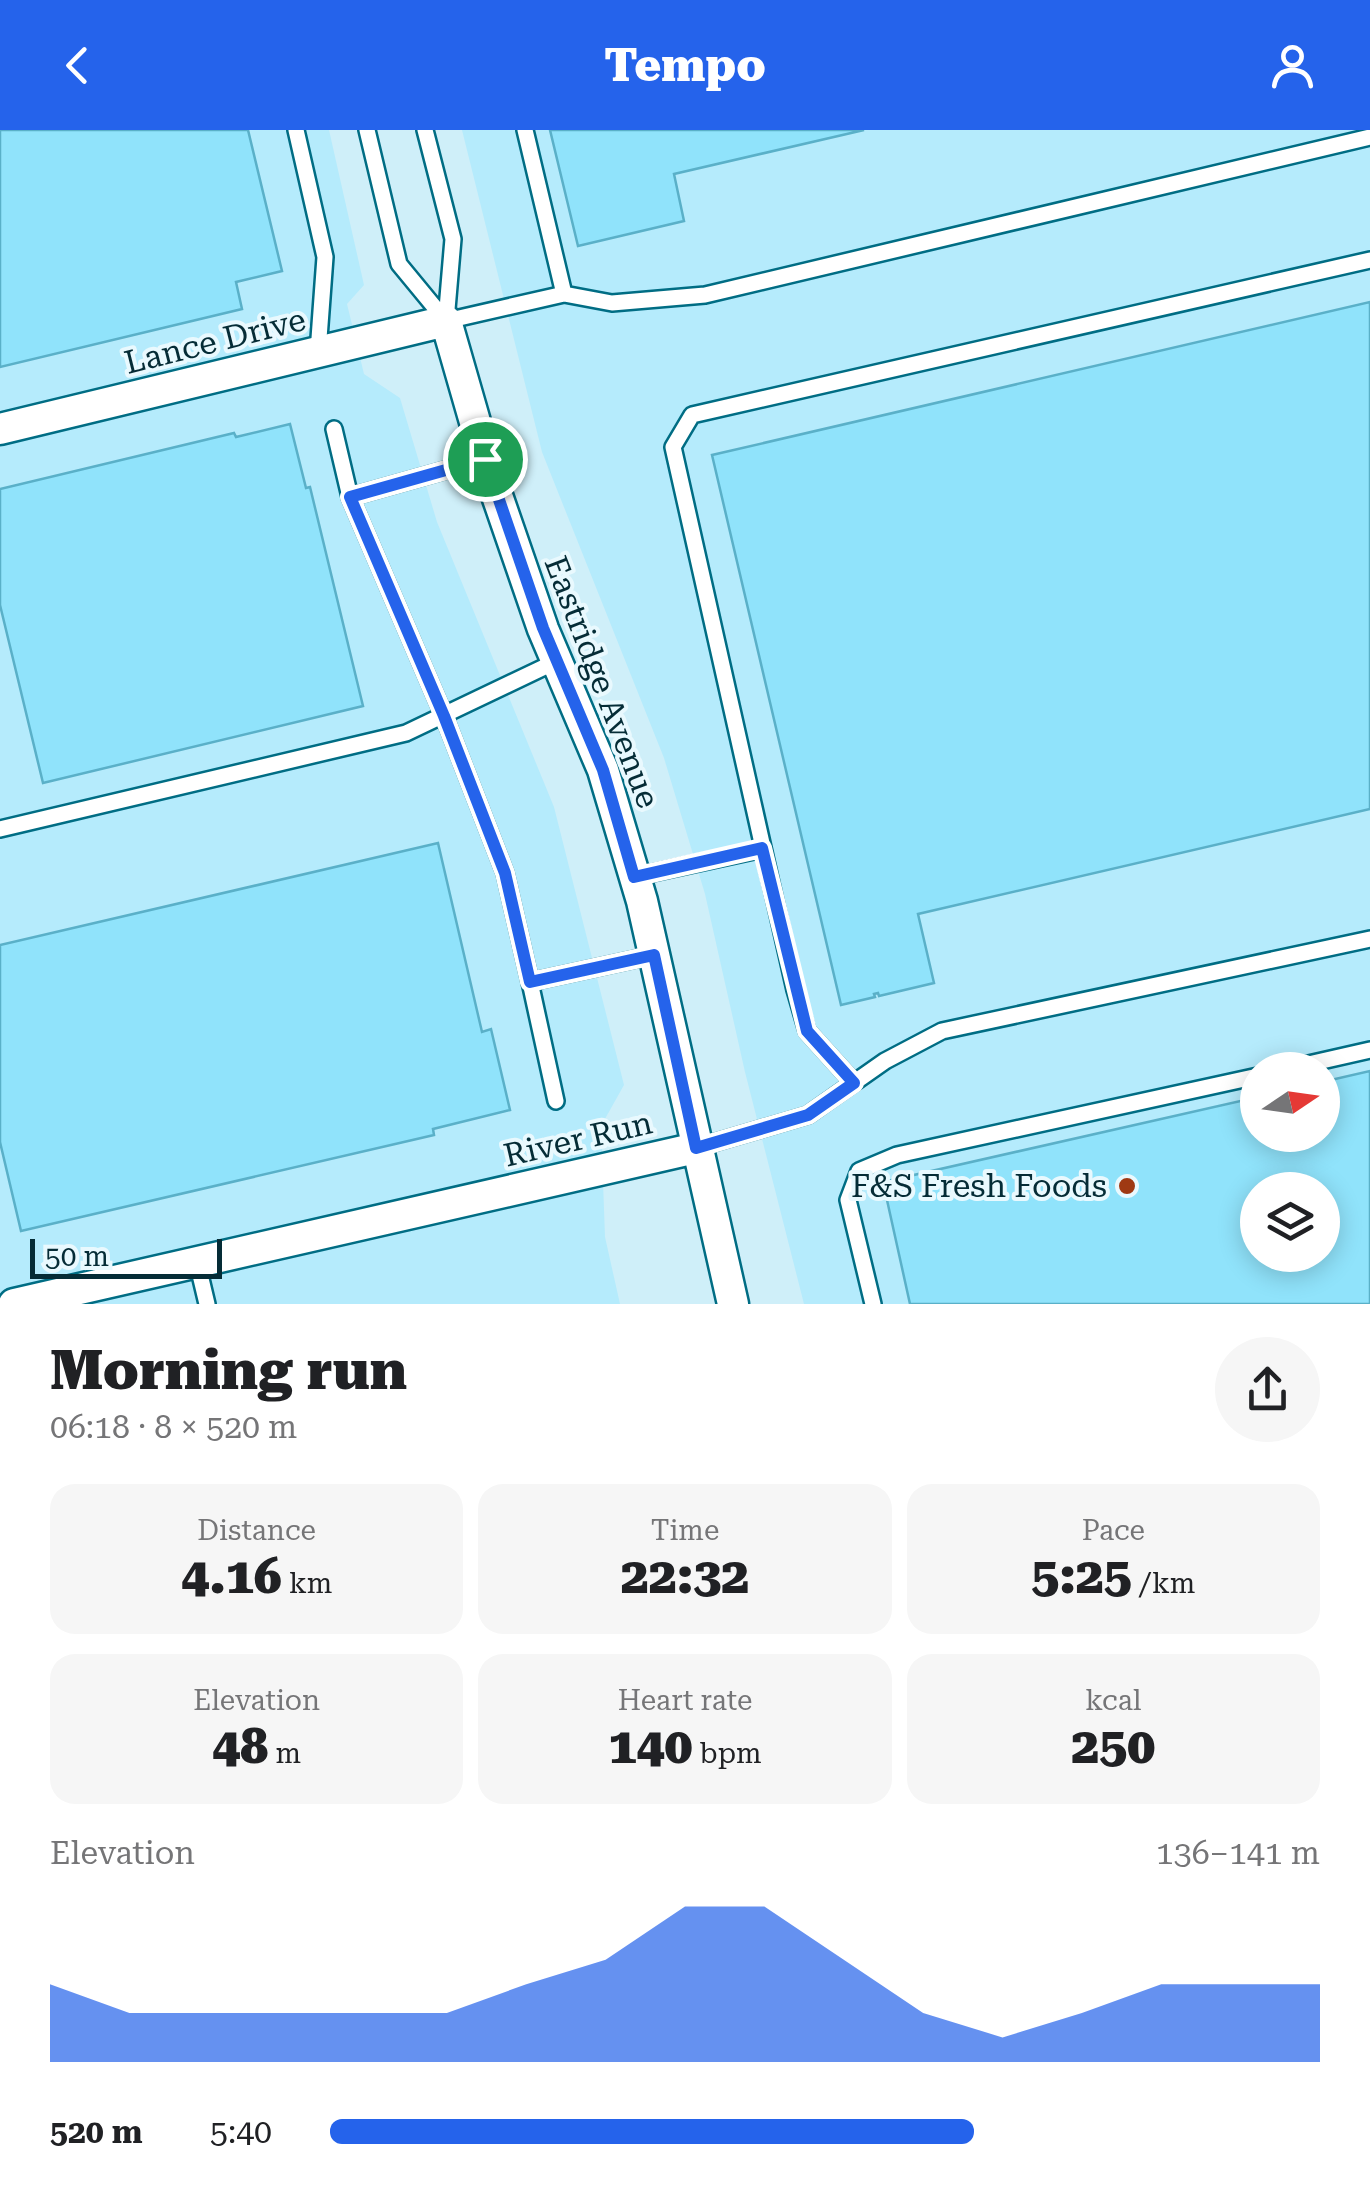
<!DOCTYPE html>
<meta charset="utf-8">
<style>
:root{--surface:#fff;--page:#f6f6f6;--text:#202124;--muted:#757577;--accent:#2563eb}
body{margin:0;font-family:"Roboto Serif",serif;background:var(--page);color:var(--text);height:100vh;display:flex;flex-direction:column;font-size:38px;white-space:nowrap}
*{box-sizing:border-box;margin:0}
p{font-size:32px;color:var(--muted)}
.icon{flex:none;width:55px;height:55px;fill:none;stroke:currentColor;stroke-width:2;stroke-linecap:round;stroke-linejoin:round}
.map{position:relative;height:1174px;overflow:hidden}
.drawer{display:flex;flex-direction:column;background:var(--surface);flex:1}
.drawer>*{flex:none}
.needle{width:65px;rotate:77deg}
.controls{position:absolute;left:1240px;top:922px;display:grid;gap:20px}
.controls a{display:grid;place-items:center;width:100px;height:100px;border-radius:50%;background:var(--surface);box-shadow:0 5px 25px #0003;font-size:50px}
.scale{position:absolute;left:30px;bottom:25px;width:192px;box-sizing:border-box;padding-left:10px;border:5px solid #052c36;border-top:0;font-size:28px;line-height:35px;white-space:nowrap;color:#052c36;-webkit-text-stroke:8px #e9f9fe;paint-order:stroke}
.pin{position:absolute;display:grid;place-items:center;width:85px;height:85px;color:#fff;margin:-42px;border:5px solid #fff;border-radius:50%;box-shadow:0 2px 10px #0007}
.round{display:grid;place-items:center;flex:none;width:105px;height:105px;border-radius:52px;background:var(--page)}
.head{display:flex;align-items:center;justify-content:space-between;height:170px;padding:0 50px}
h1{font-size:55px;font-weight:800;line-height:75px}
.figures{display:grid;grid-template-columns:repeat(3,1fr);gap:15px;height:170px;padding:10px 50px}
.figures div{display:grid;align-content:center;border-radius:25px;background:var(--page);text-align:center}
.figures b{font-size:50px;font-weight:800}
.figures small{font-size:28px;font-weight:400}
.figures p{font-size:28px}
.chart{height:280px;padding:20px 50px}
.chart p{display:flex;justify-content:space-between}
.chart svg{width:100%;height:180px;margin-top:10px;fill:var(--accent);opacity:.7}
ul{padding:0 50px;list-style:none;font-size:32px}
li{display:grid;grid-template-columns:160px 120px 1fr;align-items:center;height:75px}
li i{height:25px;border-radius:12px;background:var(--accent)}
header{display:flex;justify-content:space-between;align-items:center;height:130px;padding:0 50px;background:var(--accent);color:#fff;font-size:45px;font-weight:800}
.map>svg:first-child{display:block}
</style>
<header><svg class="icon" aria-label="back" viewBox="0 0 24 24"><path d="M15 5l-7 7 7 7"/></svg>Tempo<svg class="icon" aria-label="person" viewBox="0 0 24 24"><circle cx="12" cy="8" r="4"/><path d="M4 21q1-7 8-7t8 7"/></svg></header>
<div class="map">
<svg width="1370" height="1174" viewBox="0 0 1370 1174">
<rect width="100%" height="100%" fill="#cfeff9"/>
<!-- built -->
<path fill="#b5ebfc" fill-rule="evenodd" d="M0 0H329L364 155 347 174 364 244 400 268 437 392 554 677 624 955 601 996 605 1107 620 1174H0Z
M462 0H1370V1174H804L745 942 705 764 664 628 542 322ZM1258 940H1322V1005H1258ZM1258 1060H1322V1125H1258Z"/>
<!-- building -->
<path fill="#90e3fb" stroke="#5ab0c8" stroke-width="2.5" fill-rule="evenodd" d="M0 0H248L282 141 236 152 242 179 0 237Z
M550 0H864L674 44 684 91 578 116Z
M1370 172V679L918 784 934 853 879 866 878 863 874 864 875 867 841 875 712 325Z
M290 294 306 358 310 357 363 576 43 653 0 475V359L234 303 236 307Z
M438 713 482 902 491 899 510 980 433 999 434 1005 21 1101 0 1012V815Z
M1370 941V1174H910L883 1052 1258 967V1005H1322V952ZM1258 1060H1322V1125H1258Z"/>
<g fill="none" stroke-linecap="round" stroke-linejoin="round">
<!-- service casing -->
<g stroke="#006d84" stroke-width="20">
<path id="service" d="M296 0 325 127 318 222
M367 0 399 134 446 191
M425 0 453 109 446 191
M564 164 612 173 705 165 1370 7
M446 191 564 164 525 0
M334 299 350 367
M485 329 350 367 444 586 505 743 530 852 654 825
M0 699 406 603 557 531
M634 747 763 719
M530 852 556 971
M1282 940 1370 920
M854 953 807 901 795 860 673 317 692 285 1370 130
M696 1018 808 985 885 931 942 901 1370 809
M197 1132 207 1174
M873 1174 848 1070 859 1041 897 1025 1258 946"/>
</g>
<!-- minor casing -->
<g stroke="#006d84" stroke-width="35">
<path id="minor" d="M0 299 446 191 492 351 543 499 603 640 642 771 733 1174
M14 1174 696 1018"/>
</g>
<!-- service -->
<use href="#service" stroke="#fff" stroke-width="15"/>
<!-- minor -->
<use href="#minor" stroke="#fff" stroke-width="30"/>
</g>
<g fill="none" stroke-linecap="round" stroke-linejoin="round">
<!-- route casing -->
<g stroke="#fff" stroke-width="20">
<path id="route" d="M485 329 543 498 603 640 634 747 762 718 807 901 854 953 808 985 696 1018 654 825 530 852 505 743 444 586 350 367Z"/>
</g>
<!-- route -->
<use href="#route" stroke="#2563eb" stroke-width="12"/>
</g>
<!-- markers -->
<circle fill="#9f3913" stroke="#e9f9fe" stroke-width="4" cx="1127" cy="1056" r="10"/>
<g text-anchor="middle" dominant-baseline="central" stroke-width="8" stroke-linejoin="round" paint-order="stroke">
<!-- street labels -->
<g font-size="32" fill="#052c36" stroke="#e9f9fe">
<text transform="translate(215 211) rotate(-14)">Lance Drive</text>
<text transform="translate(602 552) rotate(69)">Eastridge Avenue</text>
<text transform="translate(578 1009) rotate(-13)">River Run</text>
</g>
<!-- poi labels -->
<g font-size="32" fill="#052c36" stroke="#e9f9fe" text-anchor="end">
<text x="1107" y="1056">F&amp;S Fresh Foods</text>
</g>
</g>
</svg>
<div class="controls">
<a><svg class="needle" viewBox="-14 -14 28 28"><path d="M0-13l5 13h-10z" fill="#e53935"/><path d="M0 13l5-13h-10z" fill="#757577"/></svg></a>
<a><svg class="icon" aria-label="layers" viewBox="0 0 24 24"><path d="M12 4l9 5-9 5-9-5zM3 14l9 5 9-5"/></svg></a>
</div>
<div class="scale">50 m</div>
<div class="pin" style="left:485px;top:329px;background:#1e9e55"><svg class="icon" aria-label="arrive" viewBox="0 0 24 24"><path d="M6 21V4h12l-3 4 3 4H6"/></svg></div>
</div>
<section class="drawer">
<div class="head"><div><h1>Morning run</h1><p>06:18 · 8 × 520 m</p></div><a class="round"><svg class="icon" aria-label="share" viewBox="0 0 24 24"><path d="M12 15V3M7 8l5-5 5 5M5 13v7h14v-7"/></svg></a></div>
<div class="figures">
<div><p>Distance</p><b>4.16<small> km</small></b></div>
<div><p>Time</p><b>22:32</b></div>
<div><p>Pace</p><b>5:25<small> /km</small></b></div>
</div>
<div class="figures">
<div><p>Elevation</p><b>48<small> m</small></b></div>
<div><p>Heart rate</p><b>140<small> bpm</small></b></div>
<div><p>kcal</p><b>250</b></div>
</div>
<div class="chart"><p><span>Elevation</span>136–141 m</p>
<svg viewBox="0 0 160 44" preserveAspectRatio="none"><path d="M0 44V25L10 32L20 32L30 32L40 32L50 32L60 25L70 19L80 6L90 6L100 19L110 32L120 38L130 32L140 25L150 25L160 25V44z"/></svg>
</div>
<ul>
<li><b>520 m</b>5:40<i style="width:65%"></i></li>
</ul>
</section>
